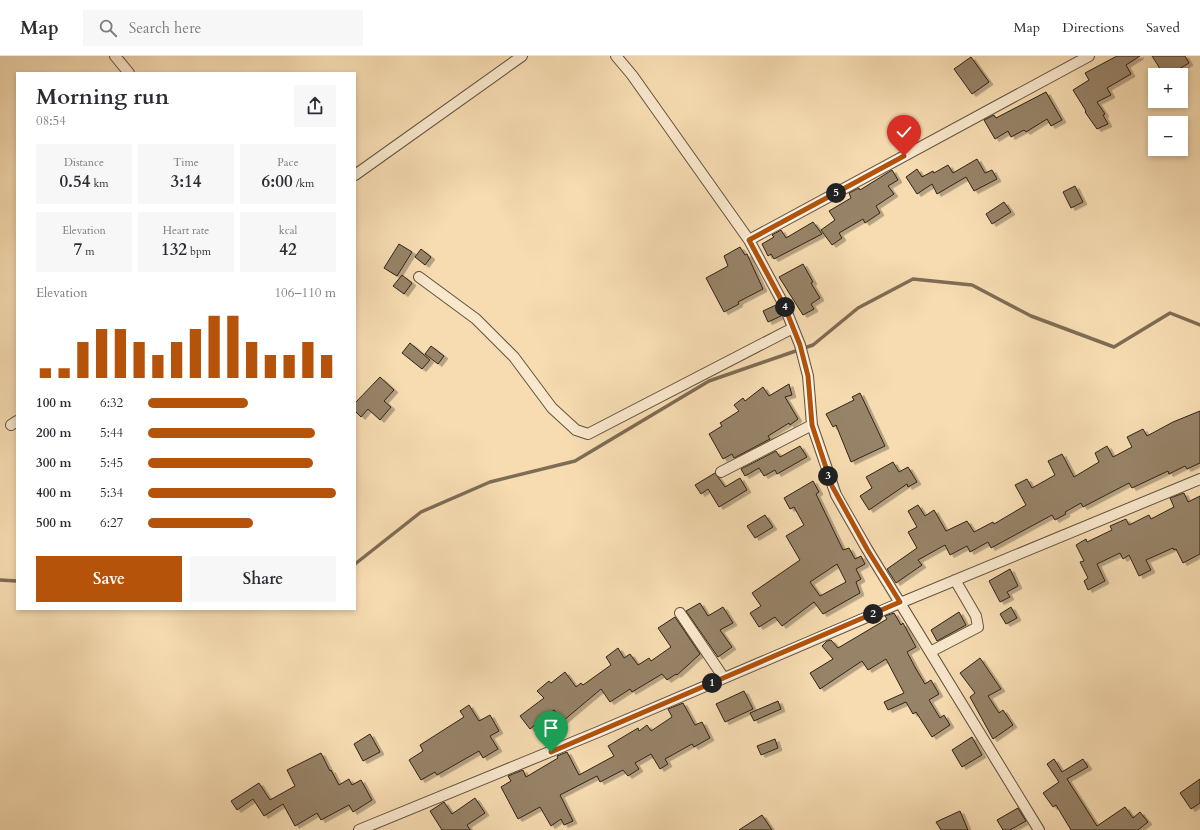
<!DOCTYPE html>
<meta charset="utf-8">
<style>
:root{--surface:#fff;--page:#f7f7f7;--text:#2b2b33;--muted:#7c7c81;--line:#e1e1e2;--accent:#b45309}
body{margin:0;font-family:Cardo,serif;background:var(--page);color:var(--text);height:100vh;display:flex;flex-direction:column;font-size:15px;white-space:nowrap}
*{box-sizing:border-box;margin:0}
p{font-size:13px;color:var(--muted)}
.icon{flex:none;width:22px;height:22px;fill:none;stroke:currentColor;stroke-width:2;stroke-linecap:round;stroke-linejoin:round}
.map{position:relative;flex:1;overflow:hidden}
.drawer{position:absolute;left:16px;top:16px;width:340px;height:538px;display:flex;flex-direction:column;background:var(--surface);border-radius:0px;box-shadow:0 2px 6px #0003}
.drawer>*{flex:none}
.controls{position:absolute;left:1148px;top:12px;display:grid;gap:8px}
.controls a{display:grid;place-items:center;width:40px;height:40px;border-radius:0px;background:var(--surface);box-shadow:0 2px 6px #0003;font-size:20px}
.pin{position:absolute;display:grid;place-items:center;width:34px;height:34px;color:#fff;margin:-41px -17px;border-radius:50% 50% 50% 0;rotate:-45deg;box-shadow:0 0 4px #0007}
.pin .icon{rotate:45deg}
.km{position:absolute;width:20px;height:20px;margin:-10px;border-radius:50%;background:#222;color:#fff;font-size:11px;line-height:20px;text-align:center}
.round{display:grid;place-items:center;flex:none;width:42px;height:42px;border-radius:0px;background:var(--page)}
.summary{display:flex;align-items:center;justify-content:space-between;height:68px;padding:0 20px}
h1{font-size:22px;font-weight:700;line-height:30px}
.metrics{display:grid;grid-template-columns:repeat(3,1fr);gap:6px;height:68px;padding:4px 20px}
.metrics div{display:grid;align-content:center;border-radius:0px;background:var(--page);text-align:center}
.metrics b{font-size:17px;font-weight:700}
.metrics small{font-size:11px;font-weight:400}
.metrics p{font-size:11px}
.chart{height:112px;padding:8px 20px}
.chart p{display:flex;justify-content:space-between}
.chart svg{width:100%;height:72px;margin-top:4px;stroke:var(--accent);stroke-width:6}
.button{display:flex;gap:8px;margin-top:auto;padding:8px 20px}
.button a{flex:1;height:46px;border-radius:0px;background:var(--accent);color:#fff;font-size:16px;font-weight:700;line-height:46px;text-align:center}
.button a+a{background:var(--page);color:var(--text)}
ul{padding:0 20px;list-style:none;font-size:13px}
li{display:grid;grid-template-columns:64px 48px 1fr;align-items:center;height:30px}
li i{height:10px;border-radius:5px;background:var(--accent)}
header{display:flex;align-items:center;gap:24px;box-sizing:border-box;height:56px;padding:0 20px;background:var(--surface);border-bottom:1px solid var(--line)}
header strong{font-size:19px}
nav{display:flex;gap:22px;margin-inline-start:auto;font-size:14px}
.search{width:280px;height:36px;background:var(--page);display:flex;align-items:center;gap:10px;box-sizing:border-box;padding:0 14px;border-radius:0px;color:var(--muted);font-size:15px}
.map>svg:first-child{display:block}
</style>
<header>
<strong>Map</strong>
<div class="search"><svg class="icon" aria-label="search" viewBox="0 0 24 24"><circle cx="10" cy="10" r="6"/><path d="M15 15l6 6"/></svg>Search here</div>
<nav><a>Map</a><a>Directions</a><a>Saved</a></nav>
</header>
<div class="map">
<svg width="1200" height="774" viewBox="0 0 1200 774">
<defs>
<filter id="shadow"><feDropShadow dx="4" dy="2.5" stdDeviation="0" flood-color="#0004"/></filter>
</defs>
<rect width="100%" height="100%" fill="#f7dcb2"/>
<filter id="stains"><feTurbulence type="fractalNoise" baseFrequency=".005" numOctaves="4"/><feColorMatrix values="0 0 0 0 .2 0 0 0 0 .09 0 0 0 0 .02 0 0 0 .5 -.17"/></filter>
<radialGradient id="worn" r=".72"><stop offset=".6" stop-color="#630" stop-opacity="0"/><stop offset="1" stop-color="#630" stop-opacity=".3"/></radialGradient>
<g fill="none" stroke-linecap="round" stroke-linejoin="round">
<!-- stream -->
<path stroke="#7e6c54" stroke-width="3.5" d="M355 508 421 456 490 426 575 405 709 325 813 289 858 252 913 223 972 229 1031 260 1114 291 1170 257 1200 269
M0 524 17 525"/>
</g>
<!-- building -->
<path fill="#978367" stroke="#2f2316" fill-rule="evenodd" filter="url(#shadow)" d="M1117 0H1140L1126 9 1131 18 1107 32 1111 39 1097 46 1105 58 1103 59 1108 68 1097 73 1085 56 1086 55 1073 34 1089 24 1085 17Z
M1152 0H1185L1189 7 1179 13 1184 19H1164Z
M971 1 989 26 972 38 954 13Z
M1046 36 1062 64 1051 70 1047 63 1026 76 1024 74 1011 81 1008 75 995 83 984 64 994 59 996 62Z
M977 103 985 117 992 114 997 123 974 135 966 121 937 138 932 128 917 138 906 121 917 113 922 121 933 115 934 117 948 109 953 117Z
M892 114 898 124 888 130 894 138 876 150 880 157 865 167 863 163 839 177 842 182 832 189 821 174 835 164 829 155 851 142 849 137 859 132 860 134Z
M1075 130 1083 146 1071 152 1063 136Z
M1004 146 1011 156 992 168 986 158Z
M813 166 822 178 774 203 771 198 768 200 762 188 774 181 772 179 781 174 786 182Z
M399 188 412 196 397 220 384 212Z
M740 191 745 199 747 198 763 233 738 246 739 248 724 256 706 222 728 210 724 200Z
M421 193 431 201 425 209 415 201Z
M803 208 813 226 811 227 820 242 811 248 814 253 803 259 779 221Z
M402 219 412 227 404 238 393 230Z
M776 249 781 260 768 266 763 255Z
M410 287 430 304 422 313 402 297Z
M431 290 444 300 438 308 425 298Z
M380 321 394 334 384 345 391 351 380 364 368 353 361 361 355 355V347Z
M789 328 792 339 785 341 798 363 790 369 789 367 768 380 770 383 734 402 732 398 723 403 709 378 722 370 720 367 739 355 734 349 743 342 745 345 763 331 769 340Z
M860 337 885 390 851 406 836 369 833 371 826 358 854 344 852 341Z
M1200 355V407L1187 413 1185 410 1169 418 1168 415 1132 432 1129 427 1083 451 1081 447 1065 456 1066 458 1055 464 1052 459 991 492 988 486 970 496 967 490 950 499 945 489 918 504 922 509 896 527 887 513 917 492 908 476 917 471 908 455 918 449 925 460 934 454 946 475 967 465 974 476 993 466 994 468 1026 449 1015 429 1027 423 1032 432 1055 419 1048 405 1062 398 1074 421 1099 406 1095 397 1107 390 1113 401 1132 391 1127 381 1143 373 1147 380 1173 366Z
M800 390 807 401 777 418 775 414 764 420 759 412 745 420 741 413 776 395 780 401Z
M893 406 899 416 908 411 917 426 908 431 907 428 869 454 860 440 872 432 866 421Z
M715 417 725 431 740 422 747 434 719 451 708 433 701 438 695 429Z
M813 425 819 436 816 438 843 494 849 492 855 503 861 500 865 508 856 513 861 523 856 526 860 537 823 558 814 546 782 570 775 561 759 571 750 557 761 550 752 537 800 504 786 480 804 469 794 451 790 453 784 442ZM837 508 846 526 820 540 810 526Z
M1184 437 1188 446 1200 440V498L1183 507 1176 493 1174 494 1173 492 1146 504 1151 514 1139 520 1129 499 1123 503 1120 497 1097 508 1105 525 1088 534 1084 525 1088 522 1080 506 1084 505 1076 489 1086 483 1087 486 1112 474 1110 470 1126 463 1129 469 1149 459 1151 463 1174 451 1170 442Z
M765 459 773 471 755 482 747 470Z
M1010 513 1018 530 1007 536 1010 541 1000 546 989 525Z
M700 547 708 560 723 551 733 567 720 574 732 591 718 601 686 555Z
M1011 551 1017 562 1006 568 1000 558Z
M959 556 966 569 937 585 931 574Z
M894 557 901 569 903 567 916 591 907 596 916 613 925 628 931 624 939 638 929 644 940 662 944 659 950 669 932 681 916 656 913 658 906 646 888 654 884 646 904 637 886 603 868 614 862 605 820 633 810 617 833 603 822 590 827 585 831 584 838 592 887 563 885 560Z
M675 561 700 598 677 619 676 618 667 624 662 618 632 636 630 633 610 646 601 633 563 665 554 654 530 673 520 660 544 642 537 635 549 625 551 627 565 616 576 631 581 627 583 629 611 609 606 601 618 592 624 602 630 598 638 609 649 602 651 605 671 591 658 572Z
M980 602 1001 633 988 640 999 657 1003 654 1013 669 993 683 970 641 975 637 960 617Z
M744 635 753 653 725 666 716 648Z
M778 645 781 653 754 665 750 657Z
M683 647 695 669 702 666 710 682 694 691 692 688 665 703 668 708 660 713 651 698 635 707 639 713 628 720 623 714 600 726 597 720 560 739 573 765 564 769 561 763 551 770 540 751 518 763 501 731 511 725 508 720 523 714 526 721 558 702 557 700 567 696 579 719 614 700 608 690 638 672 639 675 647 669 651 675 672 661 668 653Z
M469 649 479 665 490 659 499 675 490 680 498 693 483 702 479 695 437 719 435 716 421 724 409 704 423 695 420 689 464 661 460 655Z
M370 678 380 696 363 705 354 688Z
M972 681 982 699 962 711 952 694Z
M775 683 778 692 761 699 757 690Z
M321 697 330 715 331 714 339 729 349 723 352 729 361 724 372 744 353 756 349 749 321 764 317 757 295 770 283 748 264 760 253 743 237 754 231 745 259 727 270 744 295 730 287 714Z
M1054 703 1062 716 1083 703 1088 711 1067 723 1097 770 1125 751 1133 762 1140 756 1148 766 1138 774H1071L1056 749 1053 751 1043 737 1059 726 1047 708Z
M1200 723V747L1191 753 1180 737Z
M475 742 485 757 467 769 470 774H442L430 755 444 746 452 758Z
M1018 752 1026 765 1010 774H1003L997 764Z
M960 755 968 774H941L936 766Z
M762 759 772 774H739Z"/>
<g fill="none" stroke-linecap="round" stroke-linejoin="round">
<!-- street casing -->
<g stroke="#61513d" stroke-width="12">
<path id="street" d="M115 0 129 17
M616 0 632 19 749 184 784 249 800 289 808 320 812 369 836 439 867 493 1039 774
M355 119 522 0
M749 184 1089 0
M419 221 476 263 514 301 552 352 576 374 588 378 793 272
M11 369 17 365
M721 416 812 369
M680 557 724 622
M930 596 978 571 976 560 955 524
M359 774 598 676 900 547 1200 423"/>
</g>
<!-- street -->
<use href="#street" stroke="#fae8cd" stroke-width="10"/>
</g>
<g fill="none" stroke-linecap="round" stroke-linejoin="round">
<!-- route casing -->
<g stroke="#fff" stroke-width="8">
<path id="route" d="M551 696 900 546 867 493 832 430 812 369 808 320 800 289 784 249 749 184 904 100"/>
</g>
<!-- route -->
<use href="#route" stroke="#b45309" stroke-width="5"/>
</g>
<rect width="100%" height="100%" filter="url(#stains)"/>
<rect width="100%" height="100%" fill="url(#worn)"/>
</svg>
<div class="controls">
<a>+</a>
<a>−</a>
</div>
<div class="pin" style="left:551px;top:696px;background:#1e9e55"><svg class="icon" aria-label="arrive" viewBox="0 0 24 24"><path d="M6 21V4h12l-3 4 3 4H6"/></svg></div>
<div class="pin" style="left:904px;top:100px;background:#d93025"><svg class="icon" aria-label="check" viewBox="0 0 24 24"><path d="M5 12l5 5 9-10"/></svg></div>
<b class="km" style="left:712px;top:627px">1</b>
<b class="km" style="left:873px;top:558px">2</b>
<b class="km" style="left:828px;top:420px">3</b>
<b class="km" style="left:785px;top:251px">4</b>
<b class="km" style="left:836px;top:137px">5</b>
<section class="drawer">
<div class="summary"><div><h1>Morning run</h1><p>08:54</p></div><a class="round"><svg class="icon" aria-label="share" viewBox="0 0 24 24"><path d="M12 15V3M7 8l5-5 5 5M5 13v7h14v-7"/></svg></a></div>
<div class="metrics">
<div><p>Distance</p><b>0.54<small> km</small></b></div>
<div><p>Time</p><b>3:14</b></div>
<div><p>Pace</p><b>6:00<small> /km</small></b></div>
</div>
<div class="metrics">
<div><p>Elevation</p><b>7<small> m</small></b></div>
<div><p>Heart rate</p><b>132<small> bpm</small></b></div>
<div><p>kcal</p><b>42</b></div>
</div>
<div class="chart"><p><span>Elevation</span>106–110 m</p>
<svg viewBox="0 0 160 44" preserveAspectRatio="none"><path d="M5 44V38M15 44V38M25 44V22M35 44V14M45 44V14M55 44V22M65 44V30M75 44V22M85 44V14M95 44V6M105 44V6M115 44V22M125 44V30M135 44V30M145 44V22M155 44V30"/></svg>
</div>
<ul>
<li><b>100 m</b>6:32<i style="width:53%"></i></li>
<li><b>200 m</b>5:44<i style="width:89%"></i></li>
<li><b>300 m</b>5:45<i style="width:88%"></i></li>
<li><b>400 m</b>5:34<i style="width:100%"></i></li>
<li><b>500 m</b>6:27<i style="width:56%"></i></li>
</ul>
<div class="button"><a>Save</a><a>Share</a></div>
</section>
</div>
